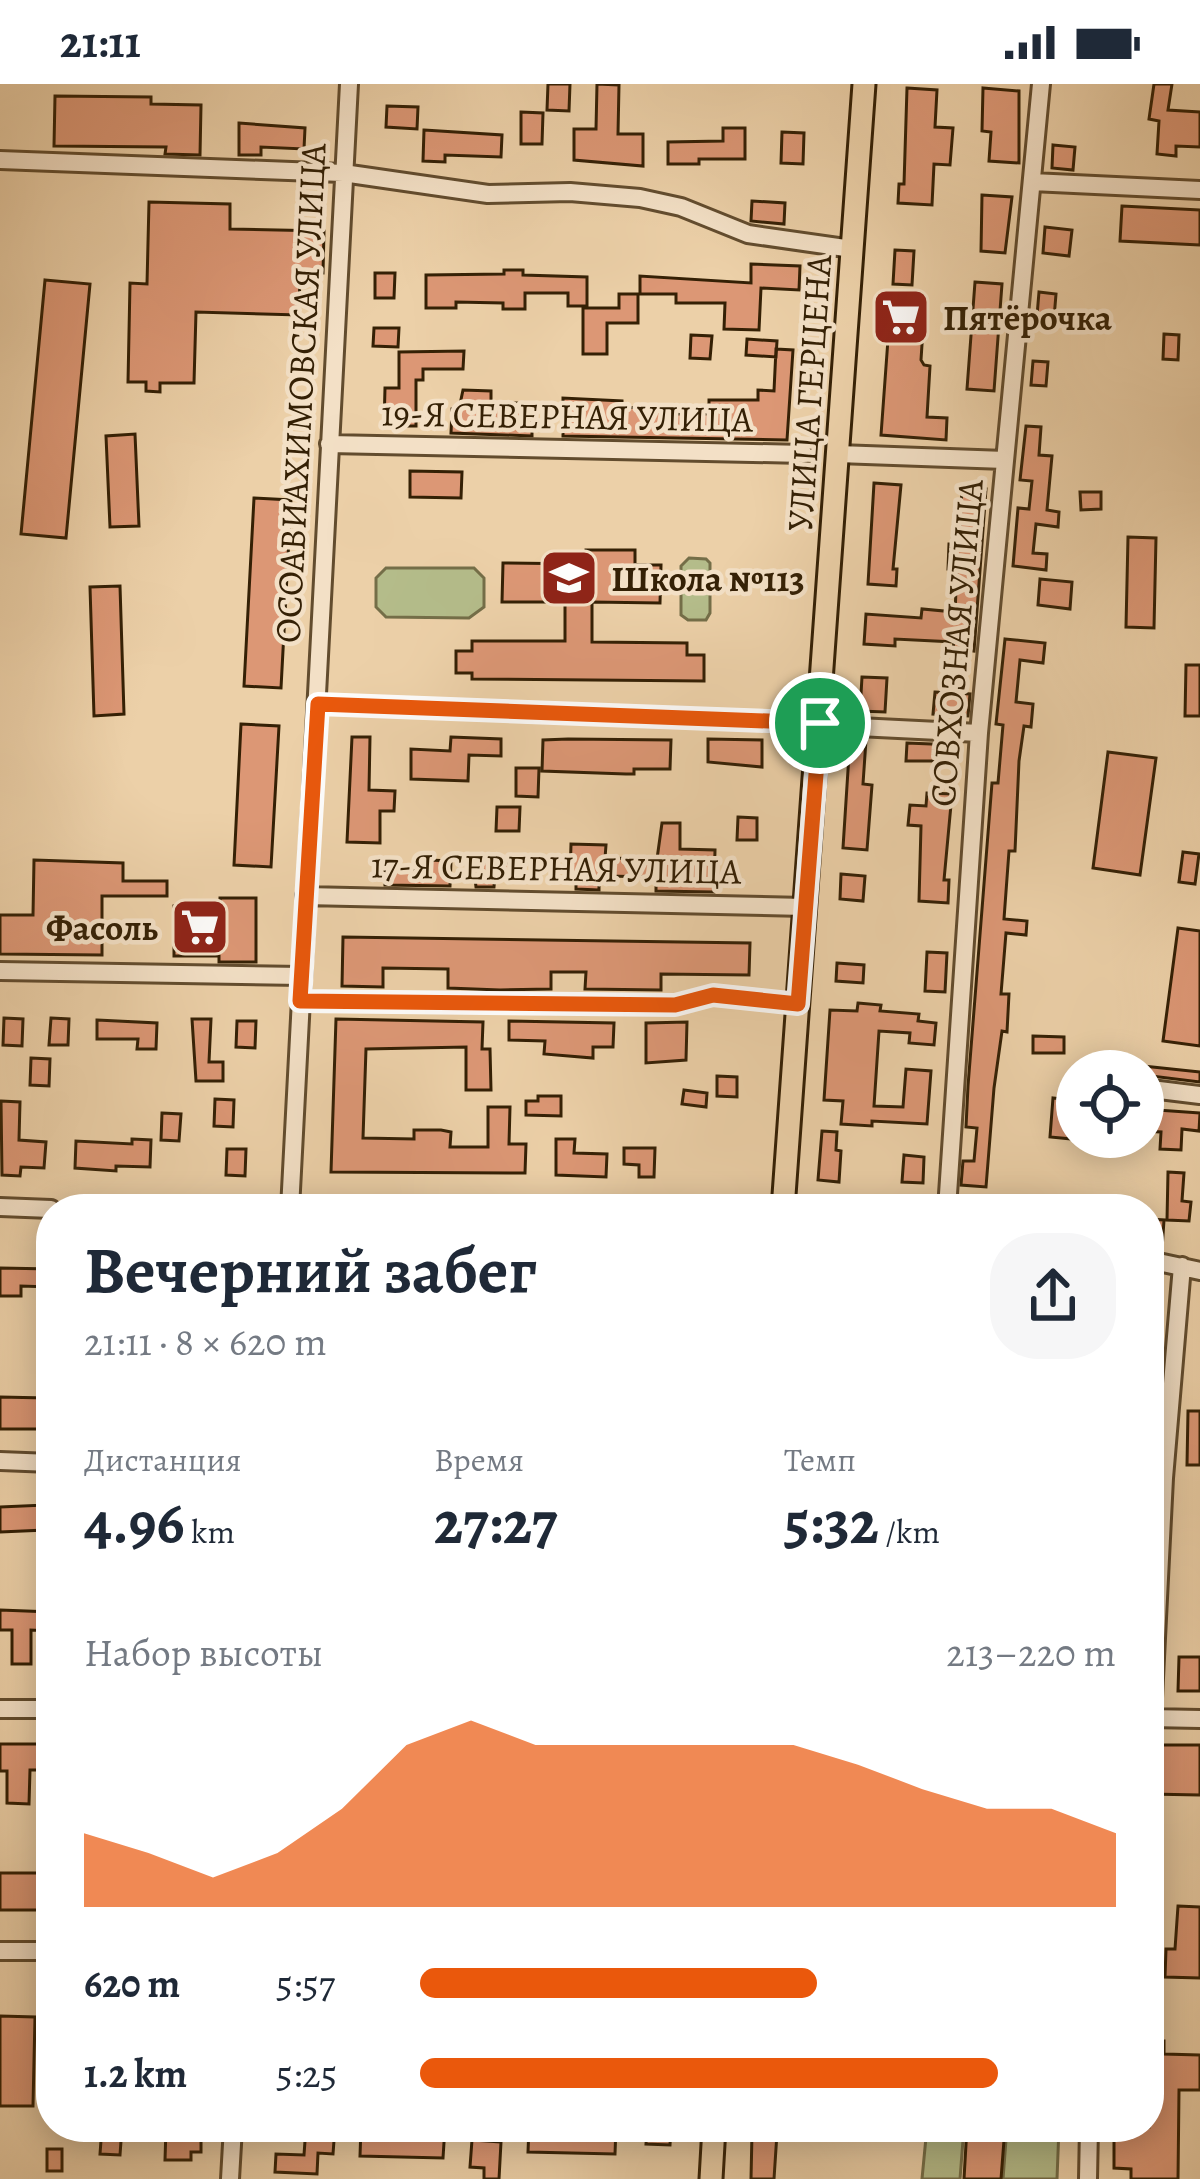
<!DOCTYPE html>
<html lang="ru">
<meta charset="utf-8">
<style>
:root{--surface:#fff;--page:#f6f6f7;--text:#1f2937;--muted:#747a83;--accent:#ea580c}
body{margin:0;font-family:Alegreya,serif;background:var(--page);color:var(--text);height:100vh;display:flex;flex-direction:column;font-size:45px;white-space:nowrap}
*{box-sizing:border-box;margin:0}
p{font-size:39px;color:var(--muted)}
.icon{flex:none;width:66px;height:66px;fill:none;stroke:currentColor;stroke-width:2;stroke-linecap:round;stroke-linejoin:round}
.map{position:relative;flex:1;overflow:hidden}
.panel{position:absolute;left:36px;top:1110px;width:1128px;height:948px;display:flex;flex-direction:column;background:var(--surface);border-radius:48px;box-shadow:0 6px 30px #0003}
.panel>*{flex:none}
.tools{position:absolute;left:1056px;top:966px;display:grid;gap:24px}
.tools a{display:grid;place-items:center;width:108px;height:108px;border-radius:50%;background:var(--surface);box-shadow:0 6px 30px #0003;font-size:60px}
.pin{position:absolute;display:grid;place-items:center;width:102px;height:102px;color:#fff;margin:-51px;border:6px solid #fff;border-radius:50%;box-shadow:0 3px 12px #0007}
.round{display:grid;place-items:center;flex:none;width:126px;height:126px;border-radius:48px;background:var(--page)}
.head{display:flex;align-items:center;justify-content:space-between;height:204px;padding:0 48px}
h1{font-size:66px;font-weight:600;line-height:90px}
.stats{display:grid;grid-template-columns:repeat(3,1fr);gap:18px;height:204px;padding:12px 48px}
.stats div{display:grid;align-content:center}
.stats b{font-size:60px;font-weight:600}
.stats small{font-size:33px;font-weight:400}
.stats p{font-size:33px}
.chart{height:336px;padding:24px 48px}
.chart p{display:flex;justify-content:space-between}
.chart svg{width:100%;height:216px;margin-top:12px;fill:var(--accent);opacity:.7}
ul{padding:0 48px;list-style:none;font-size:39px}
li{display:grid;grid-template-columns:192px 144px 1fr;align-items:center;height:90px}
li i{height:30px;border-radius:15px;background:var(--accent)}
.status{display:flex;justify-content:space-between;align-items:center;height:84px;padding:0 60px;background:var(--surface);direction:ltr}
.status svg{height:33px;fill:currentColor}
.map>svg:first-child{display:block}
</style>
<div class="status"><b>21:11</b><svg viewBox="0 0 49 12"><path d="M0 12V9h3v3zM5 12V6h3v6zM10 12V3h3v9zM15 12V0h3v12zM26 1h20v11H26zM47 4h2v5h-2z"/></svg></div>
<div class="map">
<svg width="1200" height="2095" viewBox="0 0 1200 2095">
<rect width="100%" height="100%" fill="#ecd0a8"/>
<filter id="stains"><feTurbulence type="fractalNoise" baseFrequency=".00167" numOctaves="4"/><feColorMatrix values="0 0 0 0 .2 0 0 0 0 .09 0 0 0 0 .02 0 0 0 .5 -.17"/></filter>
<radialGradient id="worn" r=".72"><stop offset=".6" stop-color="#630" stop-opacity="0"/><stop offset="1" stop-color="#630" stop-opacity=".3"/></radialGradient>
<!-- green -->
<path fill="#b4bc8a" stroke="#746e48" stroke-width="3" d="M689 474 706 475 710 479V529L706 536H688L681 531V482Z
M386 484H474L484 494V523L469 534 386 533 376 523V494Z
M927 2043H964L960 2095H922Z
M1007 2043H1059L1057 2095H1003Z"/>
<!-- building -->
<path fill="#dc9775" stroke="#342005" stroke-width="3" d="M548 0H570L569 27 547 26Z
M597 0 619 1 618 50H643V82L574 76V45H596Z
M1154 0H1172L1168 26 1200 28V63L1176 62V72L1157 70 1159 37 1149 35Z
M907 4 937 6 935 43 953 44 950 81 934 80 932 121 898 119 899 100H904Z
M983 4 1019 7V79L989 77 991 48 982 47Z
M55 12 151 13V20L201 21 200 71 165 70 166 63 54 62Z
M387 22 418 23 417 45 386 43Z
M521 28 543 29 542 60H521Z
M239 39 305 44 304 65 261 63V71H239Z
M723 44H745V75H699V80H668V58L723 57Z
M424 46 502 51 501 73 445 71V78L423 77Z
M782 48 804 49 803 80 781 79Z
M1053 61 1075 63 1073 86 1052 84Z
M982 111 1012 113 1005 169 981 167Z
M752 117 785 119 784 140 751 137Z
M149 118 230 120V145L324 147 323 189 300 188 299 231 196 228 194 299H160V308L146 307V298H128L130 199 147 200Z
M1122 122 1200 126V161L1120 157Z
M1045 143 1072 146 1069 172 1043 169Z
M895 166 914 167 912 201 893 200Z
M751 180 800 182 799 206 761 204 759 246 724 245 725 219H676V210H640V192L751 199Z
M504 186H523V191L587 193V222H568V209H525V225H503V219L456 218V224H426V191L504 190Z
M375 189H395L394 214H375Z
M45 196 90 200 66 454 21 450Z
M975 198 1002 200 994 307 967 305Z
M1039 208 1056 210 1054 234 1037 232Z
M619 210H638V239H607V270H583V224H619Z
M890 228 924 230 921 276 924 281 930 282 927 333 947 334 946 356 881 351Z
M374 244H399L398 263 373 262Z
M1164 250 1179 251 1178 276 1163 275Z
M691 251 712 252 710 275 690 274Z
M747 255 777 257 776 273 746 271Z
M776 265 793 266 787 356 563 352V314L622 317V324L674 322V330H709V316H758V306L774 307Z
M464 267 463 285H423V296H416V342H384L385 304H399V268Z
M1033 277 1048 278 1046 302 1031 301Z
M463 306 491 307V319H532V352L451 349 452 325H459Z
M1026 342 1041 343 1039 371 1052 372 1047 426 1059 428 1058 443 1036 440 1033 469 1047 470 1046 486 1013 482 1018 424 1029 425 1032 397 1020 396Z
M135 350 139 442 110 443 106 352Z
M410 387 462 388 461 414 410 413Z
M874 399 901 401 893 485H897L896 502 868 500Z
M962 404 986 405 974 567 953 565 954 558 895 555V562L864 560 866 530 921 534 922 525 955 528 957 485H948L949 460H959Z
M1080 408H1101V425L1081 426Z
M254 414 291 416 281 604 244 602Z
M1128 453 1156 454 1154 544 1126 543Z
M586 466H635V481H661L660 519 592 518V558L687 559V571H704V597L472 595V589H456V567H472V557H565V518H502L503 479 586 480Z
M1040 495 1072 498 1070 525 1038 521Z
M120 502 124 630 94 632 90 503Z
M1005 555 1045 559 1043 579 1020 576 1016 618 1033 620 1031 643 1024 642 1019 677 1015 767H1009L1004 835 1027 837 1026 851 1006 849 1001 910H1009L1007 948 1002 947 994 1004 986 1103 961 1101 963 1077H974L977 1044 966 1043 968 1002 992 699H998L1003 641 996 640Z
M1186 581H1200V632H1185Z
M862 593 887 594 885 628 860 627Z
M935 608 970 610 968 632 933 630Z
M241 640 279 642 271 783 234 781Z
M352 653H370L369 706 395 707 394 727H380V759L347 758Z
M451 653 501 655V672L469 671 468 697 411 695V665L450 667Z
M568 655 671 656 670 685H634V690H626L542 687 543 656Z
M708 655 762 656V683L708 678Z
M850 655 866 656 863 700 872 701 867 766 843 764Z
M907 659 955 661 954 677H906Z
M1108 668 1156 674 1140 791 1093 784Z
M516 684H539L538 713 516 712Z
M927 709 952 710 944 796H949L948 819 919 817 921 742 908 741 910 721 926 722Z
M497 723H520L519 747H496Z
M738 733 757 734V756H737Z
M662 739H680V765L715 766 714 808 656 807V793L605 792 599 794V806L576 805V794H570L571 760 606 761 605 774 657 775Z
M1183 768 1199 770 1195 800 1179 798Z
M34 776 123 779V797H167V812H102V871L0 870V831H33Z
M429 776 451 777 450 802 385 801V785L429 786Z
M473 778 512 779V791H495L494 803H476Z
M841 790 865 792 863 817 840 815Z
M220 814H256V878H219V872H174V822H220Z
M1178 844 1200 847V962L1163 957Z
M343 853 750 859 749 891 661 890V906L585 905 586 888H551V905L500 906 448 904V885L383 884V903L342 902Z
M927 868 947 869 945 908 925 907Z
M837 879 864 881 863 899 836 897Z
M858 919 881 921 880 927 919 930 918 937 936 939 934 961 909 959 910 949 879 947 874 1022 903 1023 906 985 931 987 927 1040 872 1037V1042L841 1040 843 1017 824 1016 830 926 857 927Z
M4 934 23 935 22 962 3 961Z
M51 934 69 935 68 961H49Z
M192 935H211L209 978H223V997H196Z
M336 935 483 938 482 965H490L491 1006H466V963L366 965 363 1054 414 1055V1046H441L451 1048 450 1063H488V1023H510L509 1060H526L525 1089 331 1088Z
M97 936 157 939 156 965H137L138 955H97Z
M237 937H256L255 964 236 963Z
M509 937 614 939 613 963H593V974L544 970 545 957 509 956Z
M687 938 686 976 646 979V939Z
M1033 952 1064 953V969H1033Z
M31 974 50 975 49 1002 30 1001Z
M1143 982 1200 988V998L1143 991Z
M717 992 737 993V1013L717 1012Z
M684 1006 707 1009 706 1023 682 1020Z
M538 1012H561V1032L526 1031V1017H538Z
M1053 1014 1074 1016 1072 1055 1050 1053Z
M215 1015 234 1016 233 1043 214 1042Z
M1 1017 20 1018 19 1056 46 1058 44 1084 21 1083 20 1092 2 1091Z
M1143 1025 1200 1029 1199 1047 1182 1045 1181 1066 1160 1065 1161 1048 1143 1047Z
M162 1029 181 1030 179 1057 161 1056Z
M822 1047 837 1048 836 1066 841 1067 839 1098 818 1096Z
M132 1055 151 1056 150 1083 116 1082V1087L75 1084 76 1057 132 1060Z
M556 1055H575L574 1069 607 1070 606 1093 556 1091Z
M624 1064H655L654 1093H639V1081L624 1080Z
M227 1065H246L245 1092 226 1091Z
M904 1071 924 1073 923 1099 902 1098Z
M1168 1088 1184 1089 1182 1117 1191 1118 1189 1137 1167 1136Z
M1149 1135 1164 1136 1162 1166 1149 1164Z
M0 1184 51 1185V1203L21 1202V1212H0Z
M0 1313 46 1314V1345H0Z
M1188 1327H1200V1381H1187Z
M45 1421V1446L0 1448V1423Z
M0 1526 51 1528V1547L31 1546V1580H12V1546H0Z
M1179 1573H1200V1607H1178Z
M0 1660H39V1686H30L29 1720 7 1719V1687H0Z
M1149 1661H1200V1711L1149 1710Z
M0 1789H51V1826H0Z
M1178 1822 1200 1823V1894L1165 1893 1166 1865H1175Z
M0 1932 35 1933 33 2022H0Z
M1149 1957H1164V1970L1200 1971V2006H1179L1178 2095H1131V2085L1114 2084V2043H1149Z
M102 2043H122L120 2071 100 2070Z
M306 2043H335L333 2070 318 2069 317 2090 275 2088 276 2070 304 2071Z
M361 2043H445L443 2074 360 2072Z
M529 2043H616L615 2070 528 2068Z
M647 2043H671L670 2061 646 2060Z
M967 2043H1005L1001 2095H964Z
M166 2044H201V2068H191V2076H165Z
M752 2049H777L774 2095H751Z
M472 2056 501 2058 499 2095H484V2084L470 2083Z
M47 2065H62V2087H47Z"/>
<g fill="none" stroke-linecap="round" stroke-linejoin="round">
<!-- minor casing -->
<g stroke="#624c2e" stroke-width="22">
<path id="minor" d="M0 76 343 89 488 110 570 108 640 114 681 123 748 150 852 165
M1032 98 1200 106
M329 360 804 370
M838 370 1005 376
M318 620 820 639
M858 643 979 649
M305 812 805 823
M0 887 301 892
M300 917 675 921 713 911 798 920
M1143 1004 1200 1011
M0 1123 51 1125
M290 1125 349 0
M947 1125 979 649 1041 0
M1149 1176 1200 1187
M0 1377 51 1379
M0 1625H51
M1149 1634 1200 1635
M1152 1634 1164 1394 1182 1182
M0 1867H51
M230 2095 233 2043
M1088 2095 1089 2043"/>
</g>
<!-- major casing -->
<g stroke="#342005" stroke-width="27">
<path id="major" d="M783 1125 864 0
M711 2095 714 2043"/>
</g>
<!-- minor -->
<use href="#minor" stroke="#f3e0c6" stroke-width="16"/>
<!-- major -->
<use href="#major" stroke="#ecd0a8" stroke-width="21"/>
</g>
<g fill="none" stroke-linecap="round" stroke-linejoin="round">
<!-- route casing -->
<g stroke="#fff" stroke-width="24">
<path id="route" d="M318 620 820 639 798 920 713 911 675 921 300 917Z"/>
</g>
<!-- route -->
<use href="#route" stroke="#ea580c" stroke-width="15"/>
</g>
<!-- icons -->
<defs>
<g id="supermarket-square" transform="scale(3)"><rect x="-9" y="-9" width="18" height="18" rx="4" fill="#8f2418" stroke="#f3e0c6"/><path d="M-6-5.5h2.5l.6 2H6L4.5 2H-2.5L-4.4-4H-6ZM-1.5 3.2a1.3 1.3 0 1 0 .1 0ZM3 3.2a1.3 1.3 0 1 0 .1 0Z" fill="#fff"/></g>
<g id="school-square" transform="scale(3)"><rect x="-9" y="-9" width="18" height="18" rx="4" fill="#8f2418" stroke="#f3e0c6"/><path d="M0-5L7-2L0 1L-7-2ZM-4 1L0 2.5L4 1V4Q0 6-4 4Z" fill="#fff"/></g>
</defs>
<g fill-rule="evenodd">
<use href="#supermarket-square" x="901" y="233"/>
<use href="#school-square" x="569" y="494"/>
<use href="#supermarket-square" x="200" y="843"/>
</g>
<g text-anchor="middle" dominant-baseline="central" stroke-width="9" stroke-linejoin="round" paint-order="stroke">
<!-- poi labels -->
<g font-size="36" font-weight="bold" fill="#342005" stroke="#f3e0c6" text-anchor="start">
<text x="943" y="233">Пятёрочка</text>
<text x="611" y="494">Школа №113</text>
<text x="158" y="843" text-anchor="end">Фасоль</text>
</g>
<!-- street labels -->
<g font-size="36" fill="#342005" stroke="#f3e0c6">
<text transform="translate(300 309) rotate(-87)">ОСОАВИАХИМОВСКАЯ УЛИЦА</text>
<text transform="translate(809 309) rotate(-86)">УЛИЦА ГЕРЦЕНА</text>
<text transform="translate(567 332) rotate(1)">19-Я СЕВЕРНАЯ УЛИЦА</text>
<text transform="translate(956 559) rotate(-85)">СОВХОЗНАЯ УЛИЦА</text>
<text transform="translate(556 784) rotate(1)">17-Я СЕВЕРНАЯ УЛИЦА</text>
</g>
</g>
<rect width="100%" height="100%" filter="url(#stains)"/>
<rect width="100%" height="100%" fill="url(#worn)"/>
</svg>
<div class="tools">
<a><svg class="icon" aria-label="locate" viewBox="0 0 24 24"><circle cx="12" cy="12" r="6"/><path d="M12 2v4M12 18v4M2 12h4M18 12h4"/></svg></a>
</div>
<div class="pin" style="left:820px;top:639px;background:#1e9e55"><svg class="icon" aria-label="arrive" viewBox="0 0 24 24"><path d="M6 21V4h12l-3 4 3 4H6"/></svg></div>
<section class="panel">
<div class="head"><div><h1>Вечерний забег</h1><p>21:11 · 8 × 620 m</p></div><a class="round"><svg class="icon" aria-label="share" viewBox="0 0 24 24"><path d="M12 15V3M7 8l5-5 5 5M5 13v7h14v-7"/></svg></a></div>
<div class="stats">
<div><p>Дистанция</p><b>4.96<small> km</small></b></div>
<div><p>Время</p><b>27:27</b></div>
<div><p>Темп</p><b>5:32<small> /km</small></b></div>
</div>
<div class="chart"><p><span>Набор высоты</span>213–220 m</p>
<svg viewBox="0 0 160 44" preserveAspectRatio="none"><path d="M0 44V29L10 33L20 38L30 33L40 24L50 11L60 6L70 11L80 11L90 11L100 11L110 11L120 15L130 20L140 24L150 24L160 29V44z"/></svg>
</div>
<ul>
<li><b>620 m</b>5:57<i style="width:57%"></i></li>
<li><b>1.2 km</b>5:25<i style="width:83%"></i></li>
</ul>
</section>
</div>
